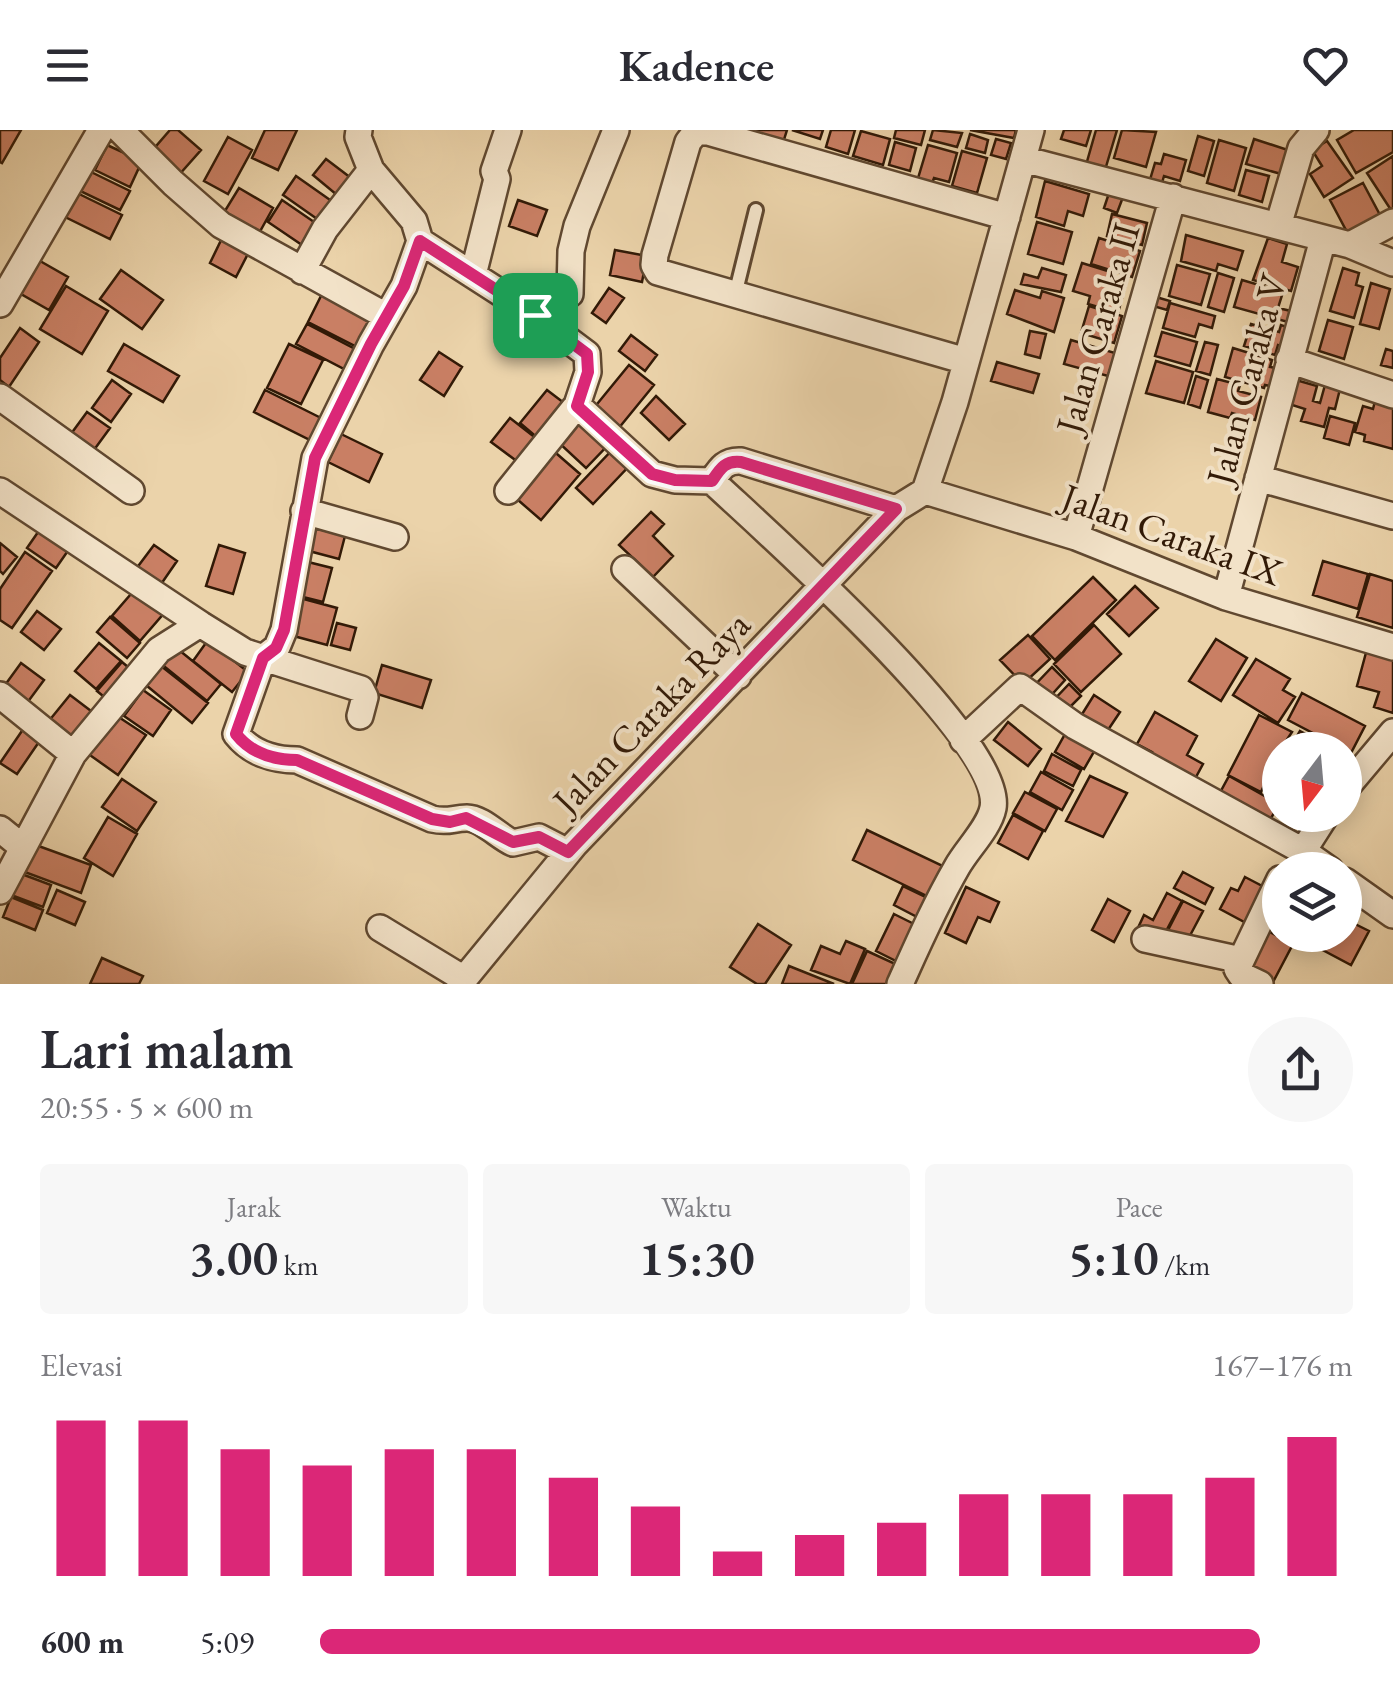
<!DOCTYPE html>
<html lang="id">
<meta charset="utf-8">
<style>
:root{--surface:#fff;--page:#f7f7f7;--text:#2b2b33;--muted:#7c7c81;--accent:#db2777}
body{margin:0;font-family:"EB Garamond",serif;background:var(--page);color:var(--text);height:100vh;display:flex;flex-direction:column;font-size:38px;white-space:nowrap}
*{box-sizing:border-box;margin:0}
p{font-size:32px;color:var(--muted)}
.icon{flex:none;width:55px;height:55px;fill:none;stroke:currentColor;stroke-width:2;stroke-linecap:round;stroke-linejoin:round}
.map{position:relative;height:854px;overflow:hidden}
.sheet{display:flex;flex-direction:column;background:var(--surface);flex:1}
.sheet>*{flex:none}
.needle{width:65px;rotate:196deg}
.tools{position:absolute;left:1262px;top:602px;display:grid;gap:20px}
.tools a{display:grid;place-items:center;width:100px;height:100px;border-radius:50%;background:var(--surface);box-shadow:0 5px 25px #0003;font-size:50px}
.pin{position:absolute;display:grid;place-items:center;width:85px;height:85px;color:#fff;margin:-42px;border-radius:20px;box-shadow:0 5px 15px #0006}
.round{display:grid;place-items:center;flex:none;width:105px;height:105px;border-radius:52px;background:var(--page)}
.headline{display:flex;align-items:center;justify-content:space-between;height:170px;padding:0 40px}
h1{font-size:55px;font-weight:600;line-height:75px}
.stats{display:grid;grid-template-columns:repeat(3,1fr);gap:15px;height:170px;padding:10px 40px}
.stats div{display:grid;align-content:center;border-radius:10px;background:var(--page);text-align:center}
.stats b{font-size:50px;font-weight:600}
.stats small{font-size:28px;font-weight:400}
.stats p{font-size:28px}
.chart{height:280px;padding:20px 40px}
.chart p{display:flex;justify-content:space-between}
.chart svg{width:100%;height:180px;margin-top:10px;stroke:var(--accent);stroke-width:6}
ul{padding:0 40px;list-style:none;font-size:32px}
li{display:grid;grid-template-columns:160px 120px 1fr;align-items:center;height:75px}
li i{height:25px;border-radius:12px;background:var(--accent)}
header{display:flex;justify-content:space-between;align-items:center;height:130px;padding:0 40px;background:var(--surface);font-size:45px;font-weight:600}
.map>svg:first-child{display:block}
</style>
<header><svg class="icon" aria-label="menu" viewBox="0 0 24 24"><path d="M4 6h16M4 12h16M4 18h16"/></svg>Kadence<svg class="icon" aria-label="heart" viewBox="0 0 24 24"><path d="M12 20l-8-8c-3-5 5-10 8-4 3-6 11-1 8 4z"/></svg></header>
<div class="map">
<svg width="1393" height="854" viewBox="0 0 1393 854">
<rect width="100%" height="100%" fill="#ebd3aa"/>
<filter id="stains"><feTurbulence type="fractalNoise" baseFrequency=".002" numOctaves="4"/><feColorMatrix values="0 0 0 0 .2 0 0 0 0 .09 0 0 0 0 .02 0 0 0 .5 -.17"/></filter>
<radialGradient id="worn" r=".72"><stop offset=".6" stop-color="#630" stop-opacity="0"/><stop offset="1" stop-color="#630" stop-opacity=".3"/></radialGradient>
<!-- building -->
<path fill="#c97f64" stroke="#321a07" stroke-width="2.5" d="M0 0H21L2 33 0 32Z
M170 0H178L201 20 178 46 151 22Z
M265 0H297L278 40 252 28Z
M752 0H787L782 16 750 6Z
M792 0H823L820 9Z
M831 0H855L848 24 826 17Z
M896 0H925L921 15 894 8Z
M933 0 962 3 957 17 930 10Z
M970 0H1016L1014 8Z
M1064 0H1091L1086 16 1061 9Z
M1096 0H1117L1105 40 1086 35Z
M1122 0 1156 2 1146 37 1114 28Z
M1354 0H1393V22L1356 43 1337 10Z
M861 1 890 9 883 35 853 26Z
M970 4 988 10 985 23 966 18Z
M1198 6 1214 11 1204 46 1188 41Z
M228 7 252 20 228 64 204 51Z
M996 9 1011 13 1006 29 991 25Z
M1254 9 1288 20 1281 44 1246 34Z
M1219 10 1246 18 1234 61 1207 53Z
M1327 11 1353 48 1324 67 1310 44 1322 36 1312 20Z
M895 12 916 18 910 41 889 35Z
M107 15 142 31 130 57 95 40Z
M928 15 957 23 949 52 934 48 930 59 916 55Z
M962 21 987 28 977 63 952 56Z
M1164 24 1186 30 1180 51 1164 46 1161 56 1149 53 1155 33 1161 34Z
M1393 26V78L1391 80 1367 43Z
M326 29 351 48 337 65 313 45Z
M87 40 130 61 120 80 78 60Z
M1246 40 1269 46 1262 72 1239 65Z
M296 46 333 72 320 91 283 65Z
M1045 51 1089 64 1083 86 1068 81 1064 96 1036 87Z
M1363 53 1380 85 1347 102 1330 70Z
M239 58 273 78 258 105 223 84Z
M73 61 122 85 110 109 61 85Z
M1109 63 1123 67 1117 83 1104 78Z
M282 70 317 94 302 115 268 92Z
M518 70 547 80 537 106 509 96Z
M1112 84 1147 93 1142 115 1107 106Z
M1037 92 1072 102 1063 134 1028 124Z
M225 102 252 116 236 147 210 133Z
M1186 105 1243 121 1237 140 1218 134 1216 141 1181 131Z
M1099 108 1140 121 1132 147 1091 134Z
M1268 108 1287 114 1282 132 1298 137 1291 161 1253 150Z
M615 120 647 126 642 152 610 145Z
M33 127 68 147 49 180 14 160Z
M1082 133 1111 142 1108 151 1125 157 1118 183 1088 174 1090 166 1073 161Z
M1177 135 1210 144 1201 175 1169 166Z
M1042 138 1066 145 1061 162 1021 154 1024 144 1038 148Z
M1343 138 1359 143 1356 155 1363 157 1354 188 1330 181Z
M121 140 163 170 142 199 100 169Z
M1218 143 1234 148 1224 182 1208 177Z
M1242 150 1283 162 1278 178 1291 181 1288 192 1234 177Z
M1371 153 1390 159 1379 199 1360 194Z
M66 156 108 181 82 224 40 199Z
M609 158 624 168 606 193 592 183Z
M324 160 373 185 357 217 308 192Z
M1015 160 1040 168 1042 161 1064 168 1054 202 1007 184Z
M1156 167 1170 171 1167 180 1153 176Z
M1170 173 1215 186 1212 198 1199 194 1195 207 1163 198Z
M1089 176 1122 186 1114 213 1081 203Z
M1328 190 1353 197 1344 229 1319 221Z
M307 194 357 220 346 240 296 214Z
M1251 194 1279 202 1281 195 1290 198 1285 217 1278 215 1275 225 1244 216Z
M20 198 39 212 9 257 0 250V228Z
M1030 201 1046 204 1040 228 1025 224Z
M1162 202 1197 212 1190 236 1155 226Z
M631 205 657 225 645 241 619 221Z
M1071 210 1115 223 1108 246 1064 234Z
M1205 212 1218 215 1210 245 1196 241Z
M124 214 179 246 163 272 108 241Z
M289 214 323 230 301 274 267 258Z
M1233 218 1272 230 1270 237 1276 238 1270 256 1265 255 1264 258 1225 247Z
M1386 219 1393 221V238L1381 235Z
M439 222 462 237 444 266 420 250Z
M1156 231 1193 242 1184 273 1146 263Z
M997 232 1039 244 1033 263 991 251Z
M629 235 654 255 618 299 593 279Z
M1196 246 1208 250 1200 278 1188 274Z
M1217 249 1240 255 1238 261 1261 267 1255 290 1232 283 1230 288 1208 282Z
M112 250 131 264 111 292 92 278Z
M1296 250 1317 256 1313 271 1320 273 1325 255 1340 259 1335 279 1329 278 1324 297 1301 291 1305 279 1289 274Z
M265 260 321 288 310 310 254 282Z
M547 260 568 276 540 310 520 293Z
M656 266 685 294 669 310 641 283Z
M1375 271 1393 276V319L1364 311 1365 305 1355 302 1363 276 1373 279Z
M87 282 110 298 91 324 68 308Z
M581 286 610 313 586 338 557 311Z
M1330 286 1355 293 1349 315 1324 308Z
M510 288 537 309 518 332 491 312Z
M341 304 382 324 369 352 328 332Z
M549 317 580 344 541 390 510 363Z
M615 317 632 333 593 374 576 358Z
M651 382 664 394 653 406 673 426 653 447 619 415Z
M45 392 74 412 56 438 27 418Z
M315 398 345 406 339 429 309 421Z
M0 413 17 427 3 444 0 441Z
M154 415 177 431 157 460 133 443Z
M219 415 245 423 233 464 206 456Z
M25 422 52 441 12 498 0 490V459Z
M1323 431 1368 444 1358 479 1313 465Z
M308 432 332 438 323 472 299 466Z
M1370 444 1393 451V498L1357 487Z
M1093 447 1116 470 1055 530 1032 506Z
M1135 456 1158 478 1129 506 1107 484Z
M137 457 165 482 140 511 112 486Z
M300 468 337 478 327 515 290 505Z
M37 481 61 499 44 520 21 502Z
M110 487 140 513 127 528 97 502Z
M337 493 356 498 350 520 331 515Z
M1094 495 1121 524 1081 562 1054 534Z
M1028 505 1050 529 1023 554 1000 530Z
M1216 509 1247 528 1221 571 1189 551Z
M208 510 248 542 232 562 193 531Z
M99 513 121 531 96 559 75 541Z
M174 516 221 554 207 571 160 533Z
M1367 519 1393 527V583L1374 577 1379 562 1357 556Z
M1256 529 1290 549 1283 560 1295 567 1278 593 1233 565Z
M122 532 134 542 109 571 97 561Z
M156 532 208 573 192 593 141 551Z
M21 533 44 550 27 573 5 555Z
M382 535 431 550 422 578 374 563Z
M1052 537 1065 550 1046 571 1032 558Z
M1069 554 1081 566 1062 585 1050 574Z
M143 560 171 580 153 606 124 586Z
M1302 563 1365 596 1351 623 1288 590Z
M70 565 95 584 73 612 48 592Z
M1094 565 1120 582 1104 606 1079 589Z
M1155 582 1197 606 1187 625 1203 634 1190 658 1147 633 1152 622 1137 614Z
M114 584 146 605 118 645 87 623Z
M1259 585 1292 602 1280 620 1261 662 1228 645Z
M1008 592 1041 619 1028 636 994 610Z
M26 595 43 606 17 644 0 633Z
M1069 597 1099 613 1084 639 1055 622Z
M1300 601 1336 620H1289Z
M1052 624 1081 640 1073 656 1044 641Z
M1041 642 1073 660 1062 680 1030 662Z
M1090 646 1127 663 1103 707 1066 691Z
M1229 646 1279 674 1266 697 1216 670Z
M1280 646V667L1271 663Z
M122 649 156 672 137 701 102 677Z
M1025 662 1057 679 1045 701 1013 683Z
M1013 685 1043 701 1028 729 998 713Z
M108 687 137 704 113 746 84 728Z
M867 700 945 737 931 768 853 730Z
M33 714 91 735 81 763 22 741Z
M1183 742 1213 758 1205 774 1174 758Z
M19 743 51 755 43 777 11 765Z
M1245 747 1266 758 1248 794 1220 779 1231 758 1238 761Z
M903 756 930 769 921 789 894 775Z
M966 757 999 772 990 792 978 787 966 813 945 803Z
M57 760 85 772 75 795 47 783Z
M1167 763 1182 771 1164 805 1156 810 1137 800 1144 785 1153 790Z
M11 767 43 780 35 800 3 787Z
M1108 769 1130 781 1114 812 1092 800Z
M1183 771 1203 781 1185 815 1165 806Z
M894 784 922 798 904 835 876 821Z
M1345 789 1369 801 1351 835 1317 817 1323 805H1345Z
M758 794 791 815 765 854H757L730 837Z
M1262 798 1293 814 1272 854 1241 840Z
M846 811 865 819 850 854 811 840 821 816 840 824Z
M867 821 902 837 894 854H852Z
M102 828 143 846 139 854H90Z
M789 836 834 854H782Z"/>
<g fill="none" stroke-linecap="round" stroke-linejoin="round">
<!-- lane casing -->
<g stroke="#604830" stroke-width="18">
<path id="lane" d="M735 165 756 80"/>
</g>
<!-- street casing -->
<g stroke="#604830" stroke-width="30">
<path id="street" d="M120 0 173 53 221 95 386 186
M359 0 358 7 371 40 414 91 420 111 404 156 371 214 315 328 284 500 277 517 263 528 236 604C251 623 274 630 297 630L432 689C449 693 452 688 467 688 482 688 499 707 513 713L539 707 568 722
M1023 29 1350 115 1393 133
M1278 96 1301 18 1316 0
M420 111 535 185 587 224 588 242 577 275 652 344 675 350 712 351
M1350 115 1393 92
M302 141 325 99 371 40
M473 145 497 49 494 41 508 0
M0 174 101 0
M535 185 570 164 571 121 577 96 616 0
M1289 230 1393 265
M966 231 658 142 654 135 655 125 688 12 696 2H708L1007 87
M0 267 131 361
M1258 348 1393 386
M0 361 200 494
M508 361 577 275
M925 361 1076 407 1226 467 1393 517
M896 379 741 331C725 330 720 339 712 351 764 400 1005 612 993 678 989 698 967 719 957 737 935 775 918 814 900 854
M304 381 395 407
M1076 407 1173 67
M625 439 738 546
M1226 467 1323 109
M0 565 73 624
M963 610 1020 557 1075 596 1303 721 1330 740
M1345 659 1393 602
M0 699 21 716
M1303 721 1326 685
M1345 751 1393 785
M0 761 73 624 159 520 200 494 245 522 361 559 365 567 360 586
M380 798 464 849
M1145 809 1241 830
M460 854 575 714 896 379 925 361 955 272 1031 0
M1260 854 1241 845 1237 839 1280 749"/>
</g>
<!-- lane -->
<use href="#lane" stroke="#f2e2c8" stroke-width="12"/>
<!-- street -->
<use href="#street" stroke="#f2e2c8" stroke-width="25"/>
</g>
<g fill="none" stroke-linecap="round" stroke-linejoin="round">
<!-- route casing -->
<g stroke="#fff" stroke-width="20">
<path id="route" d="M420 111 535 185 587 224 588 242 577 276 652 344 675 350 712 351C720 339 725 330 741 332L896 379 568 722 539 707 513 712 466 688 450 692 432 689 297 630C274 630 251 623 236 604L263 528 276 518 284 500 315 328 371 214 404 156Z"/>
</g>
<!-- route -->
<use href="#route" stroke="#db2777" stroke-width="12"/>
</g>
<g text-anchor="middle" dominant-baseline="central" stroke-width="8" stroke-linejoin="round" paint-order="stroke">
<!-- street labels -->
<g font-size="38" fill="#321a07" stroke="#f2e2c8">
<text transform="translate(1097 198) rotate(-74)">Jalan Caraka II</text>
<text transform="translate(1246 249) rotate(-75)">Jalan Caraka V</text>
<text transform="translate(1172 404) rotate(20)">Jalan Caraka IX</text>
<text transform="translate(651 582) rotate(-46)">Jalan Caraka Raya</text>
</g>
</g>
<rect width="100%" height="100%" filter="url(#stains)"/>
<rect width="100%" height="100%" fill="url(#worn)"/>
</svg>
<div class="tools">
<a><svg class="needle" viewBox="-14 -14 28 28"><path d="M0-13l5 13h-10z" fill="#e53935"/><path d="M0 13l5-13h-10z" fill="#7c7c81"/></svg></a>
<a><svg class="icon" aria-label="layers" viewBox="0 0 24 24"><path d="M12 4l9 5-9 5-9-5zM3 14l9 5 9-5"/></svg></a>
</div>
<div class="pin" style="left:535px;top:185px;background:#1e9e55"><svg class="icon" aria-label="arrive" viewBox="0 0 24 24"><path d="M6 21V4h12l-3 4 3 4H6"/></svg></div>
</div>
<section class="sheet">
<div class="headline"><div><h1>Lari malam</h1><p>20:55 · 5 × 600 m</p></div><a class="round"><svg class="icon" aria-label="share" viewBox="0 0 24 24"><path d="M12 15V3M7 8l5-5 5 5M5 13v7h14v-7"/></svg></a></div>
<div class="stats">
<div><p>Jarak</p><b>3.00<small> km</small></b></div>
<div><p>Waktu</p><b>15:30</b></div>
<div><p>Pace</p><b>5:10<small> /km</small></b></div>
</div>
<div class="chart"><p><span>Elevasi</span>167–176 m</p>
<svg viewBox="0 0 160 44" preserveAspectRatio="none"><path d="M5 44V6M15 44V6M25 44V13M35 44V17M45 44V13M55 44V13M65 44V20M75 44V27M85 44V38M95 44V34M105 44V31M115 44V24M125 44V24M135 44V24M145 44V20M155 44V10"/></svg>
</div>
<ul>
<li><b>600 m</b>5:09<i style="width:91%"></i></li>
</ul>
</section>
